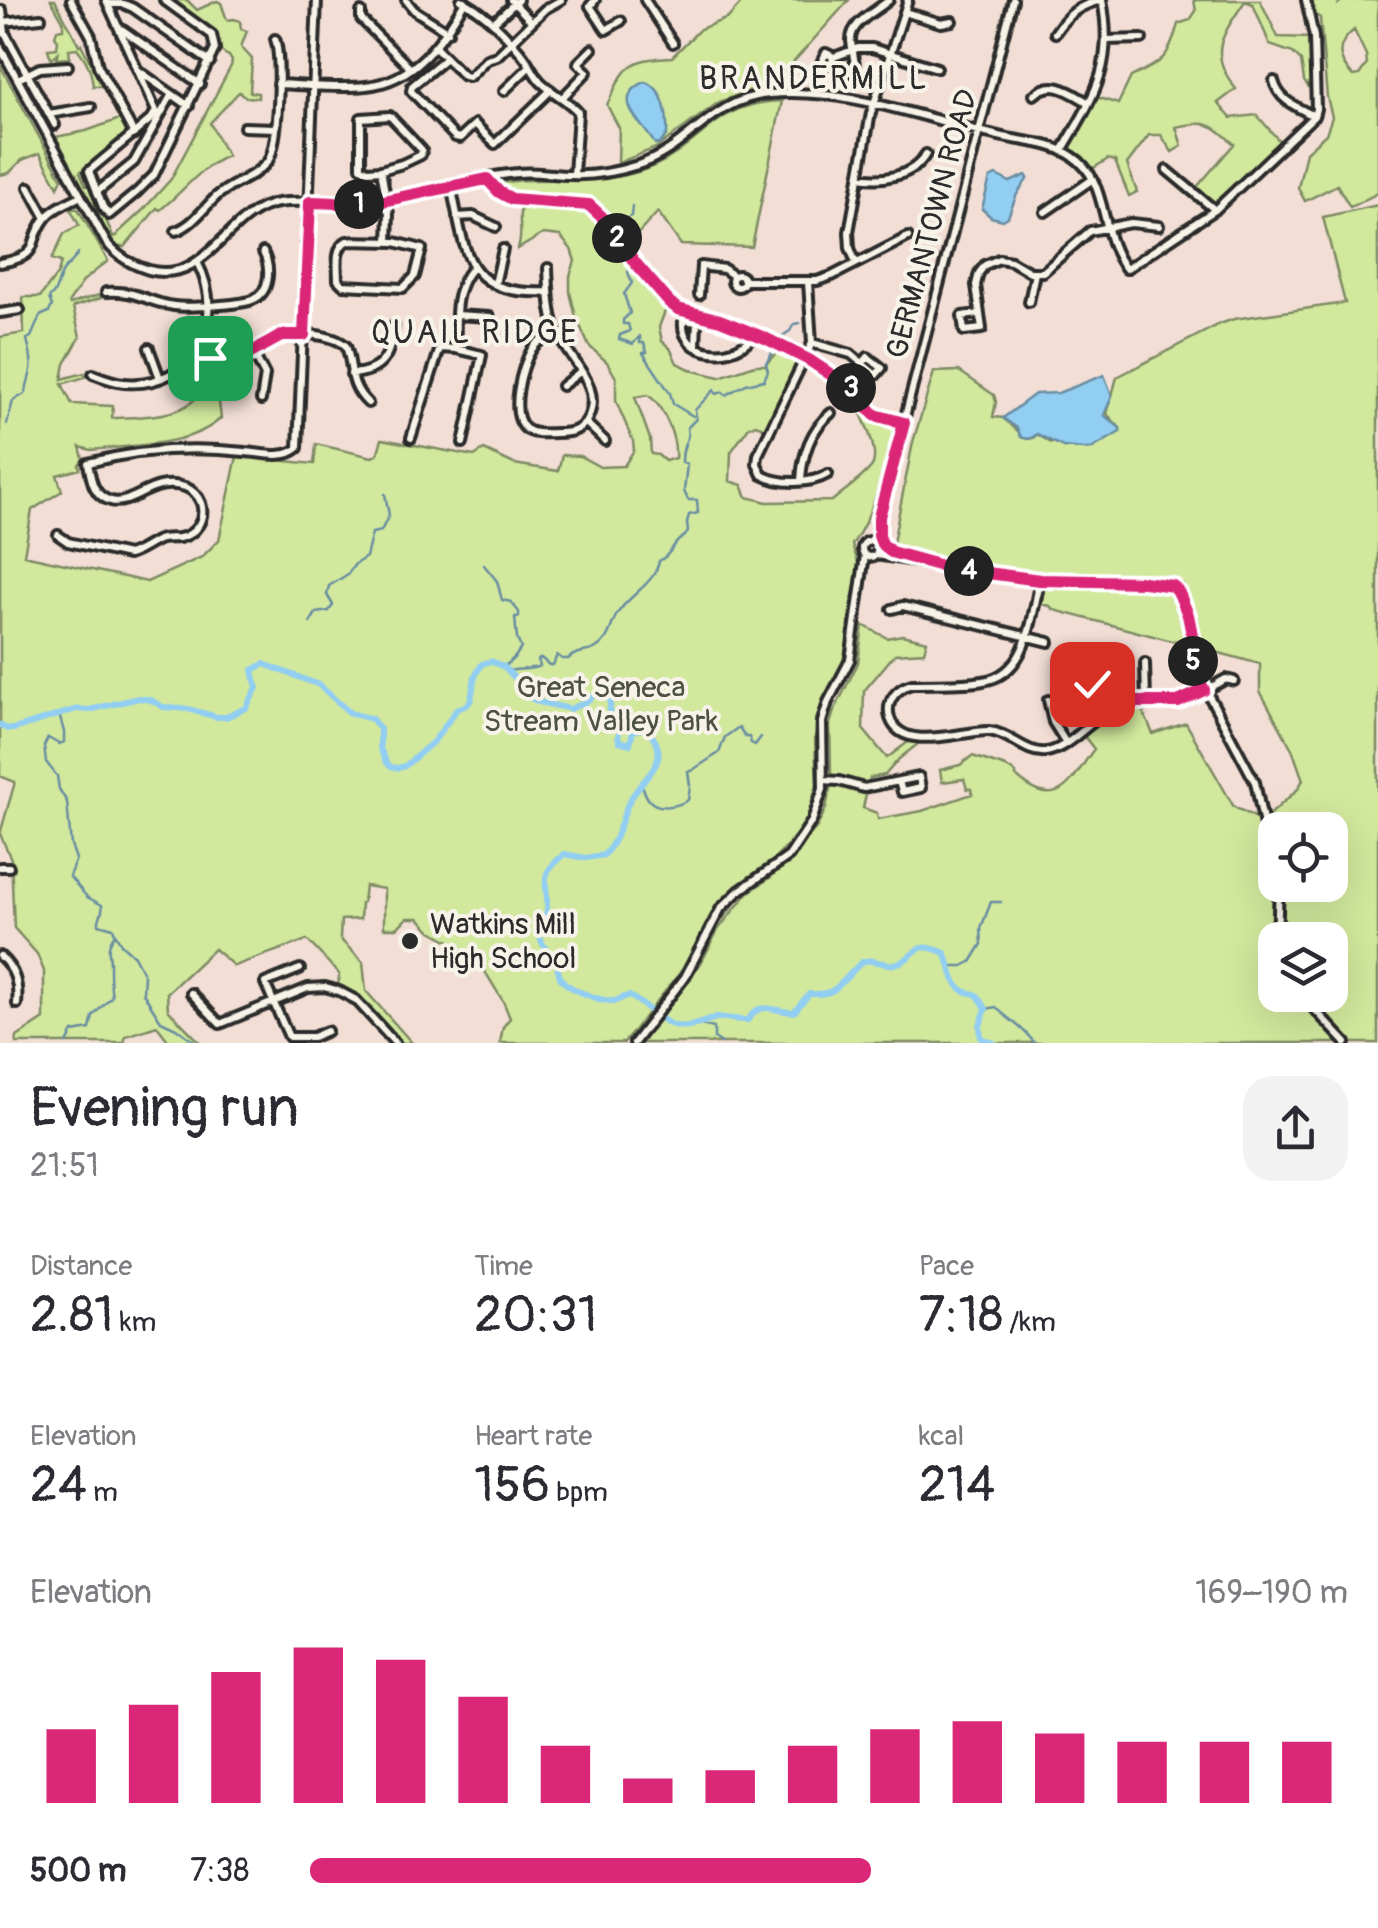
<!DOCTYPE html>
<meta charset="utf-8">
<style>
:root{--surface:#fff;--page:#f2f2f3;--text:#2b2b33;--muted:#7c7c81;--accent:#db2777}
body{margin:0;font-family:Pangolin,sans-serif;background:var(--page);color:var(--text);height:100vh;display:flex;flex-direction:column;font-size:38px;white-space:nowrap}
*{box-sizing:border-box;margin:0}
p{font-size:32px;color:var(--muted)}
.icon{flex:none;width:55px;height:55px;fill:none;stroke:currentColor;stroke-width:2;stroke-linecap:round;stroke-linejoin:round}
.map{position:relative;height:1043px;overflow:hidden}
.drawer{display:flex;flex-direction:column;background:var(--surface);flex:1}
.drawer>*{flex:none}
.tools{position:absolute;left:1258px;top:812px;display:grid;gap:20px}
.tools a{display:grid;place-items:center;width:90px;height:90px;border-radius:20px;background:var(--surface);box-shadow:0 10px 40px #0002;font-size:50px}
.pin{position:absolute;display:grid;place-items:center;width:85px;height:85px;color:#fff;margin:-42px;border-radius:20px;box-shadow:0 5px 15px #0006}
.km{position:absolute;width:50px;height:50px;margin:-25px;border-radius:50%;background:#222;color:#fff;font-size:28px;line-height:50px;text-align:center}
.round{display:grid;place-items:center;flex:none;width:105px;height:105px;border-radius:30px;background:var(--page)}
.head{display:flex;align-items:center;justify-content:space-between;height:170px;padding:0 30px}
h1{font-size:55px;font-weight:600;line-height:75px}
.stats{display:grid;grid-template-columns:repeat(3,1fr);gap:15px;height:170px;padding:10px 30px}
.stats div{display:grid;align-content:center}
.stats b{font-size:50px;font-weight:600}
.stats small{font-size:28px;font-weight:400}
.stats p{font-size:28px}
.chart{height:280px;padding:20px 30px}
.chart p{display:flex;justify-content:space-between}
.chart svg{width:100%;height:180px;margin-top:10px;stroke:var(--accent);stroke-width:6}
ul{padding:0 30px;list-style:none;font-size:32px}
li{display:grid;grid-template-columns:160px 120px 1fr;align-items:center;height:75px}
li i{height:25px;border-radius:12px;background:var(--accent)}
.map>svg:first-child{display:block}
</style>
<div class="map">
<svg width="1378" height="1043" viewBox="0 0 1378 1043">
<rect width="100%" height="100%" fill="#f2ded5"/>
<filter id="ink" filterUnits="userSpaceOnUse"><feTurbulence type="fractalNoise" baseFrequency=".01" numOctaves="2"/><feDisplacementMap in="SourceGraphic" scale="20" xChannelSelector="R" yChannelSelector="G"/><feConvolveMatrix kernelMatrix="1 2 1 2 8 2 1 2 1" color-interpolation-filters="sRGB"/></filter>
<g filter="url(#ink)">
<!-- green -->
<path fill="#d1e89d" stroke="#7e8a64" stroke-width="2.5" fill-rule="evenodd" d="M51 0H55L79 45 81 44 89 60 92 59 132 134 80 172 86 186 91 184 98 203 95 205 101 215H104L113 237 117 236 118 233 143 210 171 179 231 66 232 61 229 56C211 48 224 39 212 28 208 25 201 24 196 20 186 14 177 7 167 0H187L197 10 217 1 221 3 227 20 234 19 240 21 241 29 247 31 241 47 252 59 250 92 258 93V98L246 97 239 92 210 123 227 156C199 168 183 192 160 210L157 208 125 247H118L108 235 56 137 86 131 120 119 103 86H93C91 69 87 61 77 48L69 49 70 58 56 59 58 53 51 59 48 49 57 48 58 40 55 36 57 30 63 29V21Z
M744 0H849L771 87 749 91 719 102 656 148 618 163 619 128 607 105C625 66 628 59 672 57L700 29 728 18Z
M1194 0H1260L1278 37 1312 38 1313 93 1304 81 1301 61 1293 53 1270 45 1253 4 1245 1C1222 36 1207 52 1236 89L1218 103 1231 118 1257 115 1280 142 1214 203 1197 187 1234 144C1210 122 1208 121 1176 127L1182 146 1172 152 1161 135H1149L1127 164 1137 192 1129 196 1115 161 1108 159 1092 169 1083 157 1069 148 1097 97 1118 104 1131 77C1163 61 1168 60 1178 24L1190 20 1196 11Z
M1310 0H1340L1339 3 1343 0H1378V193L1350 207 1337 185 1305 201 1298 188 1306 152 1326 134 1332 117 1327 97 1320 18 1314 14ZM1354 30 1366 55 1367 64 1359 75 1353 76C1337 60 1335 45 1354 30Z
M0 65 62 179 58 187 40 153 22 160 9 173 0 175Z
M782 101 752 247 681 245 658 212 623 250 667 306 659 327 662 341 670 348 677 363 694 371 720 377 755 365H765L778 351 799 361 766 430 756 424 749 427 731 452 730 481 742 485 747 497 767 502 832 501C842 492 869 474 873 464 879 448 860 410 852 396L856 397 871 417 895 425C885 466 876 510 852 545L859 565 852 601 848 640 842 665 823 700 816 720 815 738 817 785 806 821 786 847 748 887 624 1043H500L503 1027 510 1018 503 1001 478 960 472 961 455 944 431 931 419 918H407L397 928H384V889L365 886 363 902 361 903 360 919 341 920 340 939 363 962 366 991 412 1043H397L357 999 338 989 339 974 307 940 234 966 214 949 167 993 168 1010 201 1043H170L157 1026 126 1036 124 1043H16L17 1037 44 1019V971L37 954 14 928 11 859 0 834 15 782 0 776V337L24 333 23 297H40L58 273 61 262 52 259 64 234 79 225 70 208 78 209 108 261 84 280 69 302 70 304 99 295 101 298 73 307 80 337 65 364 62 379 84 373 85 377 62 384 72 404 113 406 112 418C137 417 180 418 198 396 202 392 203 386 205 381H216L221 418C191 447 131 445 91 450L80 447 83 458 79 465 80 469 57 475 62 491 32 510 24 555 147 582 202 557 219 540 237 456 314 464 316 444 372 457 377 455 382 439 474 456 484 450 514 464 558 471 562 455 580 456 600 467 624 466 634 450 633 441 616 401V378L607 362 589 346 576 317 570 292V276L575 261 571 249 560 236 543 234 518 249C524 230 517 223 521 204L534 203 502 201 487 186C544 171 597 191 654 166 706 142 714 103 782 101ZM648 395C664 406 677 439 675 458L665 461 658 455 651 454 650 439 635 397Z
M1378 205V1043H638L701 963 718 930 732 912 749 892 771 877 817 827 826 808 830 788 835 783 867 790 863 808 877 813 878 819 922 811 972 794 971 789H967L964 779 942 782 940 770 960 765 972 756 1006 767 1016 773V776C1059 815 1071 780 1094 749L1084 736 1086 731 1122 712 1141 707 1153 734 1186 723 1234 807 1263 821 1297 790 1303 780 1292 749 1260 691V664L1208 650 1206 645 1184 639 1172 641 1054 610 1050 606 1041 604 1045 585 1184 587 1183 584 1167 577C1077 575 978 577 892 548L913 442 934 372 959 371 994 395 996 402 993 417 1003 418 1027 439 1033 438 1037 434 1051 443 1120 432V428L1107 414 1117 377 1220 324 1234 319 1345 303 1323 217ZM1275 830H1330V885H1275ZM1275 940H1330V995H1275Z
M863 625 887 638 902 635 927 641 924 652 895 654 864 691 863 729 887 758 908 742 919 743 899 759 885 775 870 778 868 786H866L835 779 831 774 830 724 834 711 858 663Z"/>
<!-- water -->
<path fill="#92cef2" stroke="#698da2" stroke-width="2.5" d="M645 82C664 87 668 115 667 134L660 144H655C644 124 608 99 645 82Z
M996 175 1010 182 1026 175 1028 178 1017 194 1008 217 1003 220 991 217 982 209 990 178Z
M1104 375 1112 396 1104 415 1120 428V432L1091 449H1084L1063 447 1037 434C1032 439 1028 440 1021 437L1017 428 1003 418 1035 394 1058 393Z"/>
<g fill="none" stroke-linecap="round" stroke-linejoin="round">
<!-- stream -->
<path stroke="#698da2" stroke-width="2.5" d="M632 206 631 216 625 219C628 231 636 247 636 258
M632 265 628 272 632 283 624 294 630 313 623 320V324H628L630 331 620 335 619 339 633 344 640 336V343H644L647 352 643 353 670 393 673 404 693 416
M781 337 790 331 794 324 800 323
M7 424 13 401 26 393C26 385 30 378 31 370 33 359 29 350 27 339L31 337 40 316 49 312 52 306 49 298C59 290 57 281 63 271 68 264 74 262 78 253
M484 565 497 581 502 600 511 602 519 612V617H515L517 639 521 648 515 657 504 667
M310 623 316 613 329 611 333 605 327 595 329 586 348 574 355 564 366 557 372 533 381 531 389 515 385 494
M508 671C519 669 530 670 540 666L538 660 541 658 549 665H553L557 655 562 659H568C577 650 586 654 596 648 610 639 610 627 616 616 627 595 655 585 659 561 671 555 671 547 679 540 683 537 686 536 688 532L687 523 689 515 698 513 697 500H688L684 491 687 464 682 462C682 451 684 445 688 436L687 428 696 419 695 410 714 390 716 394 723 392 726 395 746 384 764 380 768 371 766 363 773 351
M59 714 64 732V742L59 744 48 738 44 746 46 762 57 776 59 789 67 802 71 845 76 859 69 876 87 897 102 905C104 913 98 917 99 924L113 928 115 934C104 950 111 952 110 969 110 979 110 986 112 996L93 1016 90 1029 73 1032 67 1043
M642 785C644 790 645 795 649 800 658 811 678 806 688 800L690 786 688 771H691L719 753 725 737 739 727 745 737H749L751 743 755 745 761 737
M116 935 121 944 134 956 144 975 143 993 161 1021 176 1028 197 1043
M950 966H963L971 962 982 944 981 928 991 902H1001
M986 1009 996 1007C1008 1020 1025 1028 1034 1043
M697 1024 714 1028V1038L722 1043"/>
<!-- river -->
<path stroke="#92cef2" stroke-width="6" d="M0 725 7 729H14L77 709 89 710 139 698 151 700 163 707 188 709 217 717H226L246 708 257 688 253 670 264 664 319 685 350 713 372 719 380 729V748L386 762 391 767 398 768 405 766 434 741 457 709 467 705 471 700 475 676 482 664 491 661 504 667 520 684 527 696 539 702 570 709 584 703 600 691 606 692C615 708 606 713 610 723 626 731 616 729 619 741L630 744 633 731 645 728C679 761 640 776 628 804 620 822 618 840 604 855L586 858 564 854C537 878 548 876 547 908 547 918 539 925 540 937 542 948 552 953 556 962 558 967 558 972 560 977 566 989 602 1002 615 1001 620 1000 624 996 629 996 634 996 661 1022 673 1025 689 1030 702 1021 717 1018 728 1017 737 1021 748 1020 761 999 772 1012 794 1012L809 994C832 995 835 990 850 974 852 972 860 963 862 962 872 957 883 966 894 964 918 960 910 937 945 953 950 963 951 979 959 987 972 1000 973 983 986 1009L980 1025 981 1038 994 1043"/>
<!-- minor casing -->
<g stroke="#2b2b2b" stroke-width="14">
<path id="minor" d="M71 0 91 36 98 66 134 134
M106 0 156 111 151 119 89 171 103 207 109 215 137 192 154 175 215 49 212 35 164 0
M406 0 414 10 448 32
M461 0C485 12 505 33 522 54 529 62 533 73 540 81 551 93 567 99 578 112L574 175
M511 0 531 21
M595 0 590 6 606 30 621 21
M645 0 673 43
M108 4H124L133 8 210 62
M2 10 5 33 55 125
M361 12V19L411 69
M904 12 941 23 952 21
M3 22 41 18
M493 23 518 0
M120 28 200 84
M1055 33C1068 14 1079 5 1102 0
M1106 40 1142 39
M0 47 106 242C118 257 131 265 149 270 208 285 227 211 278 203 308 198 339 207 369 203 419 197 468 177 518 173 535 171 553 175 571 175 593 176 616 172 638 165 690 148 709 100 769 94 847 87 925 119 999 136 1023 142 1051 142 1072 156 1110 180 1098 234 1126 269L1215 210 1314 116 1316 109 1314 37 1306 0
M435 47 464 76 469 77 487 59 497 56 545 9 561 0
M834 57 829 67 821 63 826 53 834 57 858 48H872L937 68
M446 58 412 86 411 91 455 137 460 138 475 124 495 144 551 90
M139 71 189 106
M853 73C857 60 852 54 851 41 850 22 877 11 889 0
M18 79 40 68 68 66
M1274 81C1279 101 1297 107 1314 116
M278 84C306 85 337 89 366 86 415 81 443 40 465 1
M504 91 530 66
M1034 95C1053 78 1070 92 1089 103
M563 97 587 72 578 63 592 49
M49 114 91 107
M244 127 276 128
M1062 151C1094 96 1115 66 1102 0
M381 170 402 164 421 155 422 150 390 116 361 118V167L367 171 381 170 389 214 388 242
M1167 170 1215 210
M859 177C882 181 913 177 926 154
M487 179 499 192 512 199 589 205 602 217 636 265 678 309 719 319 805 358 851 388 875 415 904 423
M451 186C466 253 463 296 549 292
M29 187 46 218
M97 192 134 162 172 94
M1045 212 1093 179
M457 217 473 216 496 227
M176 231C193 225 204 208 217 196 232 183 256 177 268 161 279 146 282 56 275 39
M347 241 395 242 422 249 415 276 403 288 343 285 338 280C338 267 334 248 347 241Z
M0 263C44 255 26 245 45 219 53 208 69 202 81 196
M856 263 850 248 849 232 871 113 908 0
M548 268C549 288 549 310 556 329 567 359 604 384 588 418 581 432 569 433 556 433 546 433 534 435 526 429 508 414 522 366 532 349 538 340 548 336 557 331
M732 281a6 6 0 1 1 12 0a6 6 0 1 1-12 0Z
M744 281H817L832 276 908 237
M808 282 812 343 758 455 757 464 762 475C780 485 811 484 828 474
M495 284 503 249
M106 292C138 290 146 302 174 306 188 308 240 305 252 300 271 293 271 267 263 252
M699 295 701 266 724 269 734 276
M1029 302 1035 273
M0 313 20 310
M980 314 962 316 964 331 982 329 976 285 979 273 985 265 999 259 1011 261 1030 272H1043L1090 231 1131 223 1159 226
M456 315 490 317
M812 343 851 354 876 375 882 368 868 357 863 363
M696 346 697 322 683 320C679 359 739 362 754 333
M149 348 160 378
M456 349C456 320 452 291 472 268
M196 350C208 357 220 365 234 362 249 359 262 344 276 338 293 330 333 334 346 346 354 369 348 384 368 403
M253 352 265 375 261 400
M93 374C103 378 113 382 124 383 194 389 228 320 197 262
M351 374C384 372 390 355 394 326
M562 386 581 371
M586 423 605 441
M411 438 440 348 456 349 482 355 463 443
M801 481C802 455 811 429 831 413
M879 533 882 544 891 552
M58 535 68 542 128 555C139 552 146 546 156 541 164 537 171 539 179 538 196 535 206 519 201 503 198 495 193 490 185 487 153 476 132 507 111 501 93 496 91 479 88 463 140 449 191 446 245 452 263 453 284 460 298 448L317 0
M862 549a8 8 0 1 1 16 0a8 8 0 1 1-16 0Z
M876 544 879 517 1013 0
M876 555 1040 581 1144 582 1173 586 1179 593 1192 631 1193 666 1255 782 1265 830 1275 859
M1040 581C1031 617 1029 674 983 681 960 685 935 683 912 684 897 688 885 701 890 718 902 754 963 730 989 731 1010 733 1025 754 1046 752 1067 750 1089 721 1110 711 1124 705 1139 701 1154 702 1162 702 1170 704 1177 702 1194 699 1211 687 1226 679L1234 681
M892 609 903 606 1049 642
M1097 651 1092 684 1101 716
M1145 663 1146 702
M1048 700 1053 722 1066 743
M823 780 839 781 864 788 899 781 902 792 921 788 919 777 899 781
M0 867H9
M1277 940 1279 885
M0 956C15 969 19 984 17 1004
M300 969 265 983 289 1037H313L327 1031
M191 993 220 1024 308 988 325 987 339 991 356 1000 395 1043
M1301 995 1346 1043
M634 1043 685 977 721 908 739 891 789 856 812 821 823 789 822 722 828 702 850 660 865 555"/>
</g>
<!-- minor -->
<use href="#minor" stroke="#f7f3e8" stroke-width="6"/>
</g>
</g>
<g fill="none" stroke-linecap="round" stroke-linejoin="round" filter="url(#ink)">
<!-- route casing -->
<g stroke="#fff" stroke-width="20">
<path id="route" d="M210 358 234 362 283 335H304L310 202 369 204 487 179 499 192 512 199 589 205 602 217 636 264 669 302 678 309 720 320 765 338 809 360 851 388 875 415 904 423 879 517V536L882 544 891 552 949 568 1040 580 1144 582 1173 586 1179 593 1188 615 1194 644 1193 666 1204 690 1178 702H1137L1101 716 1092 684"/>
</g>
<!-- route -->
<use href="#route" stroke="#db2777" stroke-width="12"/>
</g>
<!-- markers -->
<circle fill="#2b2b2b" stroke="#f7f3e8" stroke-width="4" cx="410" cy="941" r="10"/>
<g text-anchor="middle" dominant-baseline="central" stroke-width="8" stroke-linejoin="round" paint-order="stroke">
<!-- street labels -->
<g font-size="30" fill="#2b2b2b" stroke="#f7f3e8">
<text transform="translate(932 224) rotate(-75)">GERMANTOWN ROAD</text>
</g>
<!-- park labels -->
<g font-size="30" fill="#4c5142" stroke="#f7f3e8">
<text x="601" y="687">Great Seneca<tspan x="601" dy="34">Stream Valley Park</tspan></text>
</g>
<!-- poi labels -->
<g font-size="30" fill="#2b2b2b" stroke="#f7f3e8" text-anchor="start">
<text x="430" y="924">Watkins Mill<tspan x="430" dy="34">High School</tspan></text>
</g>
<!-- neighbourhood labels -->
<g font-size="32" letter-spacing="2.5" fill="#2b2b2b" stroke="#f7f3e8">
<text x="814" y="79">BRANDERMILL</text>
<text x="475" y="333">QUAIL RIDGE</text>
</g>
</g>
</svg>
<div class="tools">
<a><svg class="icon" aria-label="locate" viewBox="0 0 24 24"><circle cx="12" cy="12" r="6"/><path d="M12 2v4M12 18v4M2 12h4M18 12h4"/></svg></a>
<a><svg class="icon" aria-label="layers" viewBox="0 0 24 24"><path d="M12 4l9 5-9 5-9-5zM3 14l9 5 9-5"/></svg></a>
</div>
<div class="pin" style="left:210px;top:358px;background:#1e9e55"><svg class="icon" aria-label="arrive" viewBox="0 0 24 24"><path d="M6 21V4h12l-3 4 3 4H6"/></svg></div>
<div class="pin" style="left:1092px;top:684px;background:#d93025"><svg class="icon" aria-label="check" viewBox="0 0 24 24"><path d="M5 12l5 5 9-10"/></svg></div>
<b class="km" style="left:359px;top:204px">1</b>
<b class="km" style="left:617px;top:238px">2</b>
<b class="km" style="left:851px;top:388px">3</b>
<b class="km" style="left:969px;top:571px">4</b>
<b class="km" style="left:1193px;top:661px">5</b>
</div>
<section class="drawer">
<div class="head"><div><h1>Evening run</h1><p>21:51</p></div><a class="round"><svg class="icon" aria-label="share" viewBox="0 0 24 24"><path d="M12 15V3M7 8l5-5 5 5M5 13v7h14v-7"/></svg></a></div>
<div class="stats">
<div><p>Distance</p><b>2.81<small> km</small></b></div>
<div><p>Time</p><b>20:31</b></div>
<div><p>Pace</p><b>7:18<small> /km</small></b></div>
</div>
<div class="stats">
<div><p>Elevation</p><b>24<small> m</small></b></div>
<div><p>Heart rate</p><b>156<small> bpm</small></b></div>
<div><p>kcal</p><b>214</b></div>
</div>
<div class="chart"><p><span>Elevation</span>169–190 m</p>
<svg viewBox="0 0 160 44" preserveAspectRatio="none"><path d="M5 44V26M15 44V20M25 44V12M35 44V6M45 44V9M55 44V18M65 44V30M75 44V38M85 44V36M95 44V30M105 44V26M115 44V24M125 44V27M135 44V29M145 44V29M155 44V29"/></svg>
</div>
<ul>
<li><b>500 m</b>7:38<i style="width:54%"></i></li>
</ul>
</section>
